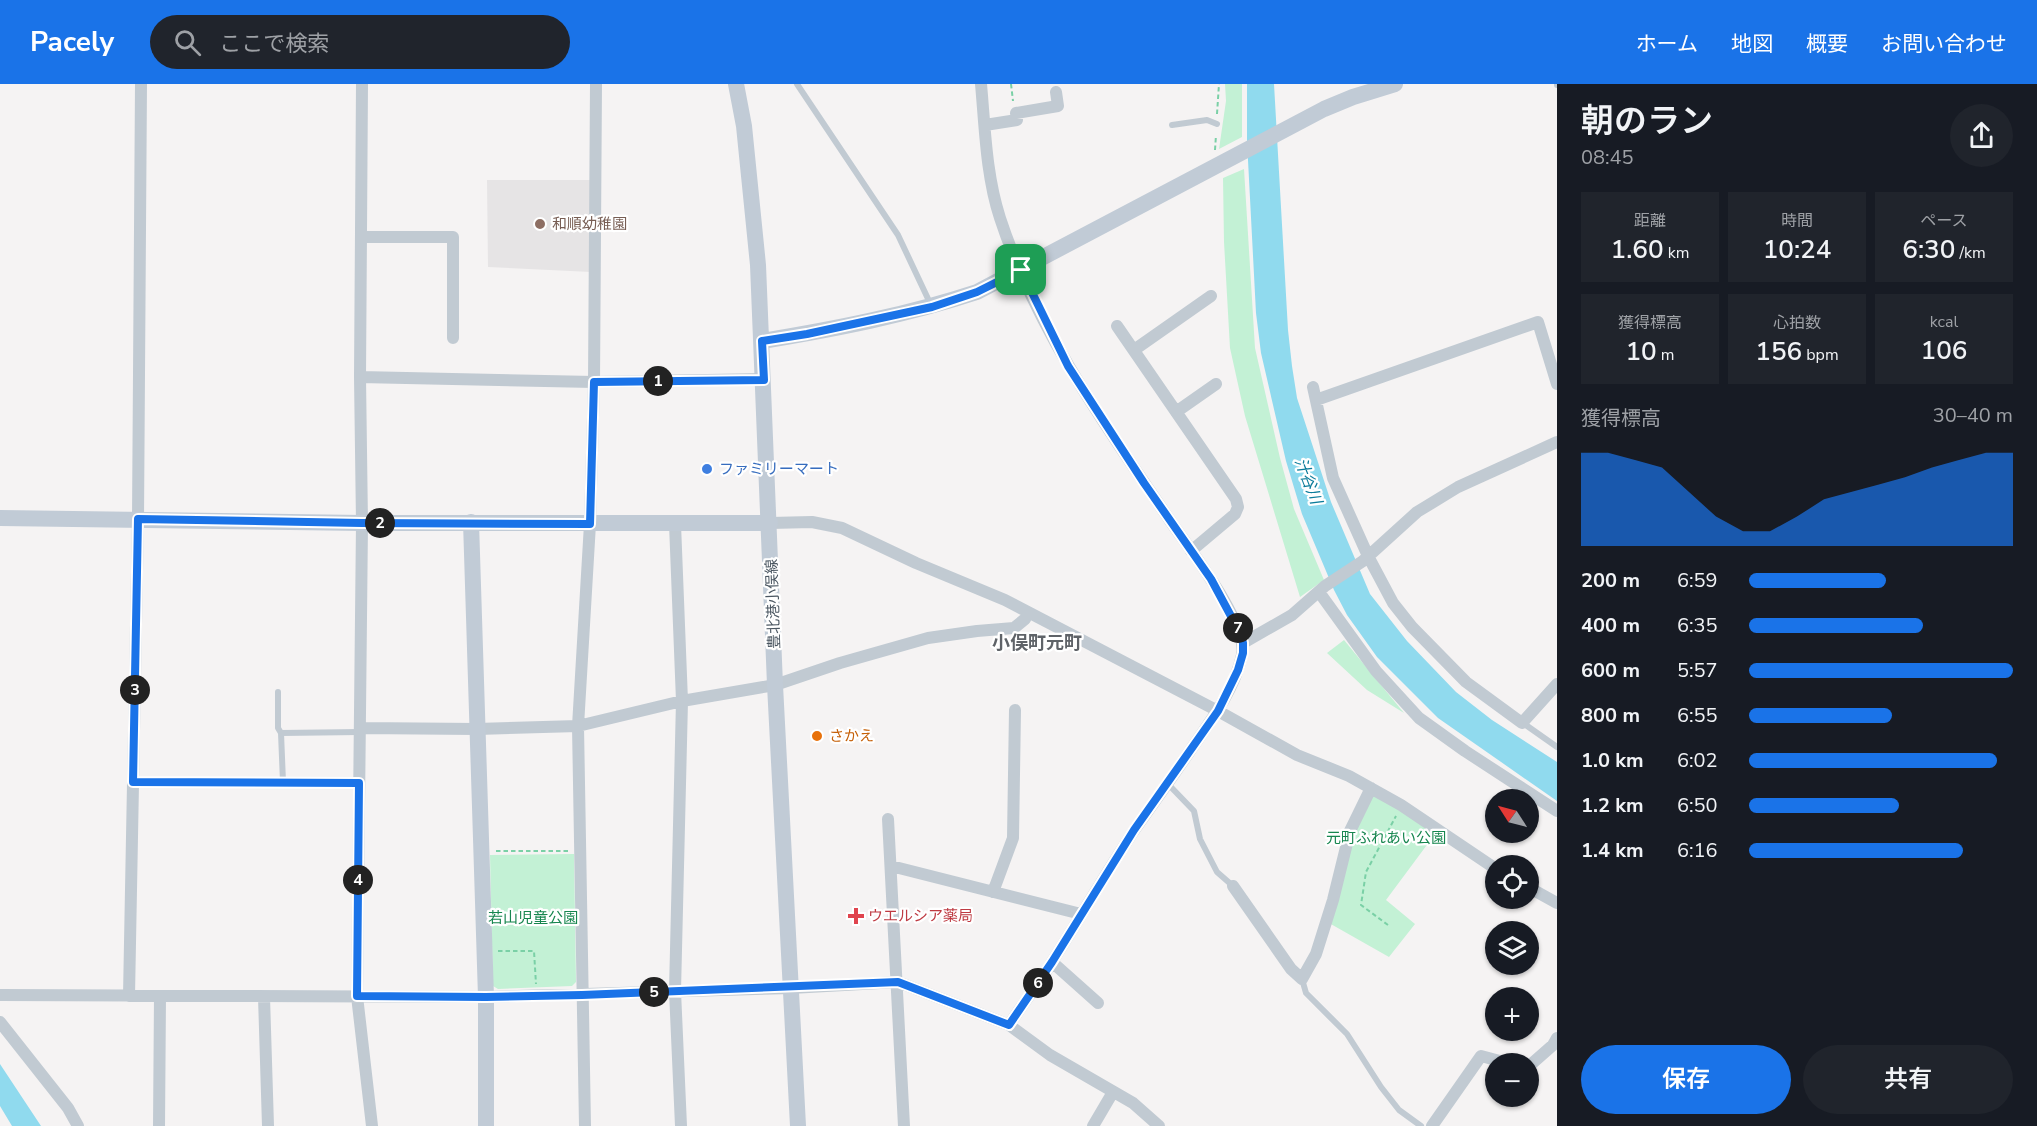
<!DOCTYPE html>
<html lang="ja">
<meta charset="utf-8">
<style>
:root{--surface:#171b24;--page:#20242c;--text:#f1f3f6;--muted:#9ea1a6;--accent:#1a73e8}
body{margin:0;font-family:"Nunito Sans","Noto Sans JP",sans-serif;background:var(--page);color:var(--text);height:100vh;display:flex;flex-direction:column;font-size:22px;white-space:nowrap}
*{box-sizing:border-box;margin:0}
p{font-size:20px;color:var(--muted)}
.icon{flex:none;width:33px;height:33px;fill:none;stroke:currentColor;stroke-width:2;stroke-linecap:round;stroke-linejoin:round}
.map{position:relative;flex:1;overflow:hidden}
.drawer{display:flex;flex-direction:column;background:var(--surface);width:480px}
.drawer>*{flex:none}
.needle{width:39px;rotate:306deg}
.tools{position:absolute;left:1485px;top:705px;display:grid;gap:12px}
.tools a{display:grid;place-items:center;width:54px;height:54px;border-radius:50%;background:var(--surface);box-shadow:0 2px 4px #0004;font-size:30px}
.pin{position:absolute;display:grid;place-items:center;width:51px;height:51px;color:#fff;margin:-26px;border-radius:12px;box-shadow:0 3px 9px #0006}
.km{position:absolute;width:30px;height:30px;margin:-15px;border-radius:50%;background:#222;color:#fff;font-size:16px;line-height:30px;text-align:center}
.round{display:grid;place-items:center;flex:none;width:63px;height:63px;border-radius:32px;background:var(--page)}
.summary{display:flex;align-items:center;justify-content:space-between;height:102px;padding:0 24px}
h1{font-size:33px;font-weight:600;line-height:45px}
.metrics{display:grid;grid-template-columns:repeat(3,1fr);gap:9px;height:102px;padding:6px 24px}
.metrics div{display:grid;align-content:center;border-radius:0px;background:var(--page);text-align:center}
.metrics b{font-size:26px;font-weight:600}
.metrics small{font-size:16px;font-weight:400}
.metrics p{font-size:16px}
.chart{height:168px;padding:12px 24px}
.chart p{display:flex;justify-content:space-between}
.chart svg{width:100%;height:108px;margin-top:6px;fill:var(--accent);opacity:.7}
.action{display:flex;gap:12px;margin-top:auto;padding:12px 24px}
.action a{flex:1;height:69px;border-radius:36px;background:var(--accent);color:#fff;font-size:24px;font-weight:600;line-height:69px;text-align:center}
.action a+a{background:var(--page);color:var(--text)}
ul{padding:0 24px;list-style:none;font-size:20px}
li{display:grid;grid-template-columns:96px 72px 1fr;align-items:center;height:45px}
li i{height:15px;border-radius:8px;background:var(--accent)}
header{display:flex;align-items:center;gap:36px;box-sizing:border-box;height:84px;padding:0 30px;background:var(--accent);color:#fff}
header strong{font-size:28px}
nav{display:flex;gap:33px;margin-inline-start:auto;font-size:21px}
.search{width:420px;height:54px;background:var(--page);display:flex;align-items:center;gap:15px;box-sizing:border-box;padding:0 21px;border-radius:33px;color:var(--muted);font-size:22px}
main{display:flex;flex:1;min-height:0}
.map>svg:first-child{display:block}
</style>
<header>
<strong>Pacely</strong>
<div class="search"><svg class="icon" aria-label="search" viewBox="0 0 24 24"><circle cx="10" cy="10" r="6"/><path d="M15 15l6 6"/></svg>ここで検索</div>
<nav><a>ホーム</a><a>地図</a><a>概要</a><a>お問い合わせ</a></nav>
</header>
<main>
<div class="map">
<svg width="1557" height="1042" viewBox="0 0 1557 1042">
<rect width="100%" height="100%" fill="#f5f3f3"/>
<!-- education -->
<path fill="#e6e4e5" d="M487 96H594L591 188 488 183Z"/>
<!-- green -->
<path fill="#c3f1d5" d="M1225 0H1242V53L1219 65 1226 17Z
M1244 85 1255 264 1280 374 1294 425 1324 496 1300 513 1245 332 1230 264 1224 158 1223 94Z
M1344 556 1404 629 1367 606 1327 569Z
M1371 704 1438 746 1386 816 1415 840 1389 873 1329 839 1336 800Z
M574 770 576 898 572 902 498 905 493 902 490 771Z"/>
<!-- water -->
<path fill="#90daee" d="M1247 0H1274L1288 246 1292 282 1297 314 1331 418 1370 510 1407 557 1456 608 1492 636 1557 678V717L1438 634 1377 573 1347 531 1334 506 1302 430 1286 377 1261 269 1256 229 1247 57Z
M0 980 41 1042H12L0 1022Z"/>
<g fill="none" stroke-linecap="round" stroke-linejoin="round">
<!-- path -->
<path stroke="#7ad0a6" stroke-width="2" stroke-dasharray="4.5 3" stroke-linecap="butt" d="M1011 0 1013 17
M1217 30 1219 0
M1215 66 1216 51
M496 767H569
M1388 841 1361 821 1366 788 1396 732
M498 867H534L536 900"/>
<!-- lane -->
<path stroke="#c1cad2" stroke-width="6" d="M797 0 898 151 930 219
M1557 0V1
M1172 41 1207 36 1217 40
M278 608V644L281 649 283 698
M1523 639 1557 663
M281 649 360 648
M134 698 359 699
M1168 700 1194 727 1200 755 1217 788 1233 802
M1302 895 1306 909 1347 950 1381 1003 1399 1026 1421 1042"/>
<!-- street -->
<path stroke="#c1cad2" stroke-width="12" d="M362 0 360 293 362 439 357 912 372 1042
M981 0C985 44 986 91 1000 134 1036 244 1104 340 1169 435 1187 462 1249 540 1242 571 1235 604 1213 634 1194 661 1175 689 1155 717 1135 745 1106 789 1080 834 1052 878 1038 900 1023 920 1009 941
M985 41 1017 36 1016 29 1058 22 1056 8
M361 153H453V254
M1117 242 1236 415 1238 423 1235 430 1191 467
M1134 266 1211 212
M360 293 594 298 764 295
M1313 303 1333 394 1368 472 1393 519 1412 543 1466 598 1522 639 1557 600
M1316 316 1538 238 1557 300
M1176 328 1216 300
M770 439 812 438 842 444 916 479 1005 516 1218 627 1297 671 1349 692 1401 721 1496 785
M675 440 682 617 675 907 681 1042
M1319 508 1376 587 1419 634 1465 667 1557 727
M1243 559 1292 531 1325 502 1363 477 1417 428 1458 403 1557 358
M360 644 477 645 578 642 682 617 775 601 840 579 928 554 977 547 1014 544 1025 535 1028 529
M888 735 904 1042
M891 782 1081 830
M1233 802 1291 885 1302 895 1316 870 1333 816 1350 747 1371 704
M1528 803 1557 819
M993 808 1013 754 1015 626
M1052 878 1098 919
M0 911 486 913 791 904 898 898 1009 941 1050 971 1133 1019 1159 1042
M129 912 138 435 141 0
M264 913 268 1042
M0 938 68 1024 78 1042
M1528 983 1553 961 1557 954
M159 1042 160 912
M585 1042 578 642 590 440 594 298 596 0
M1093 1042 1113 1008
M1432 1042 1481 972 1511 980"/>
<!-- secondary -->
<path stroke="#c1cbd6" stroke-width="16" d="M736 0 744 42 758 181 775 601 798 1042
M762 257C835 245 907 231 977 208L1324 25 1353 13 1395 0
M0 434 362 439H770
M471 438 486 913V1042"/>
</g>
<g fill="none" stroke-linecap="round" stroke-linejoin="round">
<!-- route casing -->
<g stroke="#fff" stroke-width="12">
<path id="route" d="M1021 186 1068 282 1144 399 1211 495 1239 547 1243 559V569L1238 586 1218 627 1134 746 1052 878 1009 941 898 898 582 911 486 913 357 912 359 699 133 698 138 435 362 439 590 440 594 298 764 296 762 257 807 250 932 223 977 208Z"/>
</g>
<!-- route -->
<use href="#route" stroke="#1a73e8" stroke-width="8"/>
</g>
<!-- markers -->
<circle fill="#8d6e63" stroke="#fff" stroke-width="2" cx="540" cy="140" r="6"/>
<circle fill="#3f7fe0" stroke="#fff" stroke-width="2" cx="707" cy="385" r="6"/>
<circle fill="#e8710a" stroke="#fff" stroke-width="2" cx="817" cy="652" r="6"/>
<path fill="#e0444e" stroke="#fff" stroke-width="2" d="M853 823h6v6h6v6h-6v6h-6v-6h-6v-6h6z"/>
<g text-anchor="middle" dominant-baseline="central" stroke-width="4.5" stroke-linejoin="round" paint-order="stroke">
<!-- education labels -->
<g font-size="15" fill="#785e54" stroke="#fff" text-anchor="start">
<text x="552" y="140">和順幼稚園</text>
</g>
<!-- shop labels -->
<g font-size="15" fill="#366cbe" stroke="#fff" text-anchor="start">
<text x="719" y="385">ファミリーマート</text>
</g>
<!-- street labels -->
<g font-size="15" fill="#4a5661" stroke="#fff">
<text transform="translate(773 520) rotate(-92)">豊北港小俣線</text>
</g>
<!-- food labels -->
<g font-size="15" fill="#c56008" stroke="#fff" text-anchor="start">
<text x="829" y="652">さかえ</text>
</g>
<!-- park labels -->
<g font-size="15" fill="#17864f" stroke="#fff">
<text x="1386" y="754">元町ふれあい公園</text>
<text x="533" y="834">若山児童公園</text>
</g>
<!-- health labels -->
<g font-size="15" fill="#be3a42" stroke="#fff" text-anchor="start">
<text x="868" y="832">ウエルシア薬局</text>
</g>
<!-- water labels -->
<g font-size="16" font-style="italic" fill="#0c7c9b" stroke="#fff">
<text transform="translate(1308 397) rotate(69)">汁谷川</text>
</g>
<!-- quarter labels -->
<g font-size="18" font-weight="bold" fill="#5f6368" stroke="#fff">
<text x="1037" y="559">小俣町元町</text>
</g>
</g>
</svg>
<div class="tools">
<a><svg class="needle" viewBox="-14 -14 28 28"><path d="M0-13l5 13h-10z" fill="#e53935"/><path d="M0 13l5-13h-10z" fill="#9ea1a6"/></svg></a>
<a><svg class="icon" aria-label="locate" viewBox="0 0 24 24"><circle cx="12" cy="12" r="6"/><path d="M12 2v4M12 18v4M2 12h4M18 12h4"/></svg></a>
<a><svg class="icon" aria-label="layers" viewBox="0 0 24 24"><path d="M12 4l9 5-9 5-9-5zM3 14l9 5 9-5"/></svg></a>
<a>+</a>
<a>−</a>
</div>
<div class="pin" style="left:1021px;top:186px;background:#1e9e55"><svg class="icon" aria-label="arrive" viewBox="0 0 24 24"><path d="M6 21V4h12l-3 4 3 4H6"/></svg></div>
<b class="km" style="left:658px;top:297px">1</b>
<b class="km" style="left:380px;top:439px">2</b>
<b class="km" style="left:135px;top:606px">3</b>
<b class="km" style="left:358px;top:796px">4</b>
<b class="km" style="left:654px;top:908px">5</b>
<b class="km" style="left:1038px;top:899px">6</b>
<b class="km" style="left:1238px;top:544px">7</b>
</div>
<section class="drawer">
<div class="summary"><div><h1>朝のラン</h1><p>08:45</p></div><a class="round"><svg class="icon" aria-label="share" viewBox="0 0 24 24"><path d="M12 15V3M7 8l5-5 5 5M5 13v7h14v-7"/></svg></a></div>
<div class="metrics">
<div><p>距離</p><b>1.60<small> km</small></b></div>
<div><p>時間</p><b>10:24</b></div>
<div><p>ペース</p><b>6:30<small> /km</small></b></div>
</div>
<div class="metrics">
<div><p>獲得標高</p><b>10<small> m</small></b></div>
<div><p>心拍数</p><b>156<small> bpm</small></b></div>
<div><p>kcal</p><b>106</b></div>
</div>
<div class="chart"><p><span>獲得標高</span>30–40 m</p>
<svg viewBox="0 0 160 44" preserveAspectRatio="none"><path d="M0 44V6L10 6L20 9L30 12L40 22L50 32L60 38L70 38L80 32L90 25L100 22L110 19L120 16L130 12L140 9L150 6L160 6V44z"/></svg>
</div>
<ul>
<li><b>200 m</b>6:59<i style="width:52%"></i></li>
<li><b>400 m</b>6:35<i style="width:66%"></i></li>
<li><b>600 m</b>5:57<i style="width:100%"></i></li>
<li><b>800 m</b>6:55<i style="width:54%"></i></li>
<li><b>1.0 km</b>6:02<i style="width:94%"></i></li>
<li><b>1.2 km</b>6:50<i style="width:57%"></i></li>
<li><b>1.4 km</b>6:16<i style="width:81%"></i></li>
</ul>
<div class="action"><a>保存</a><a>共有</a></div>
</section>
</main>
